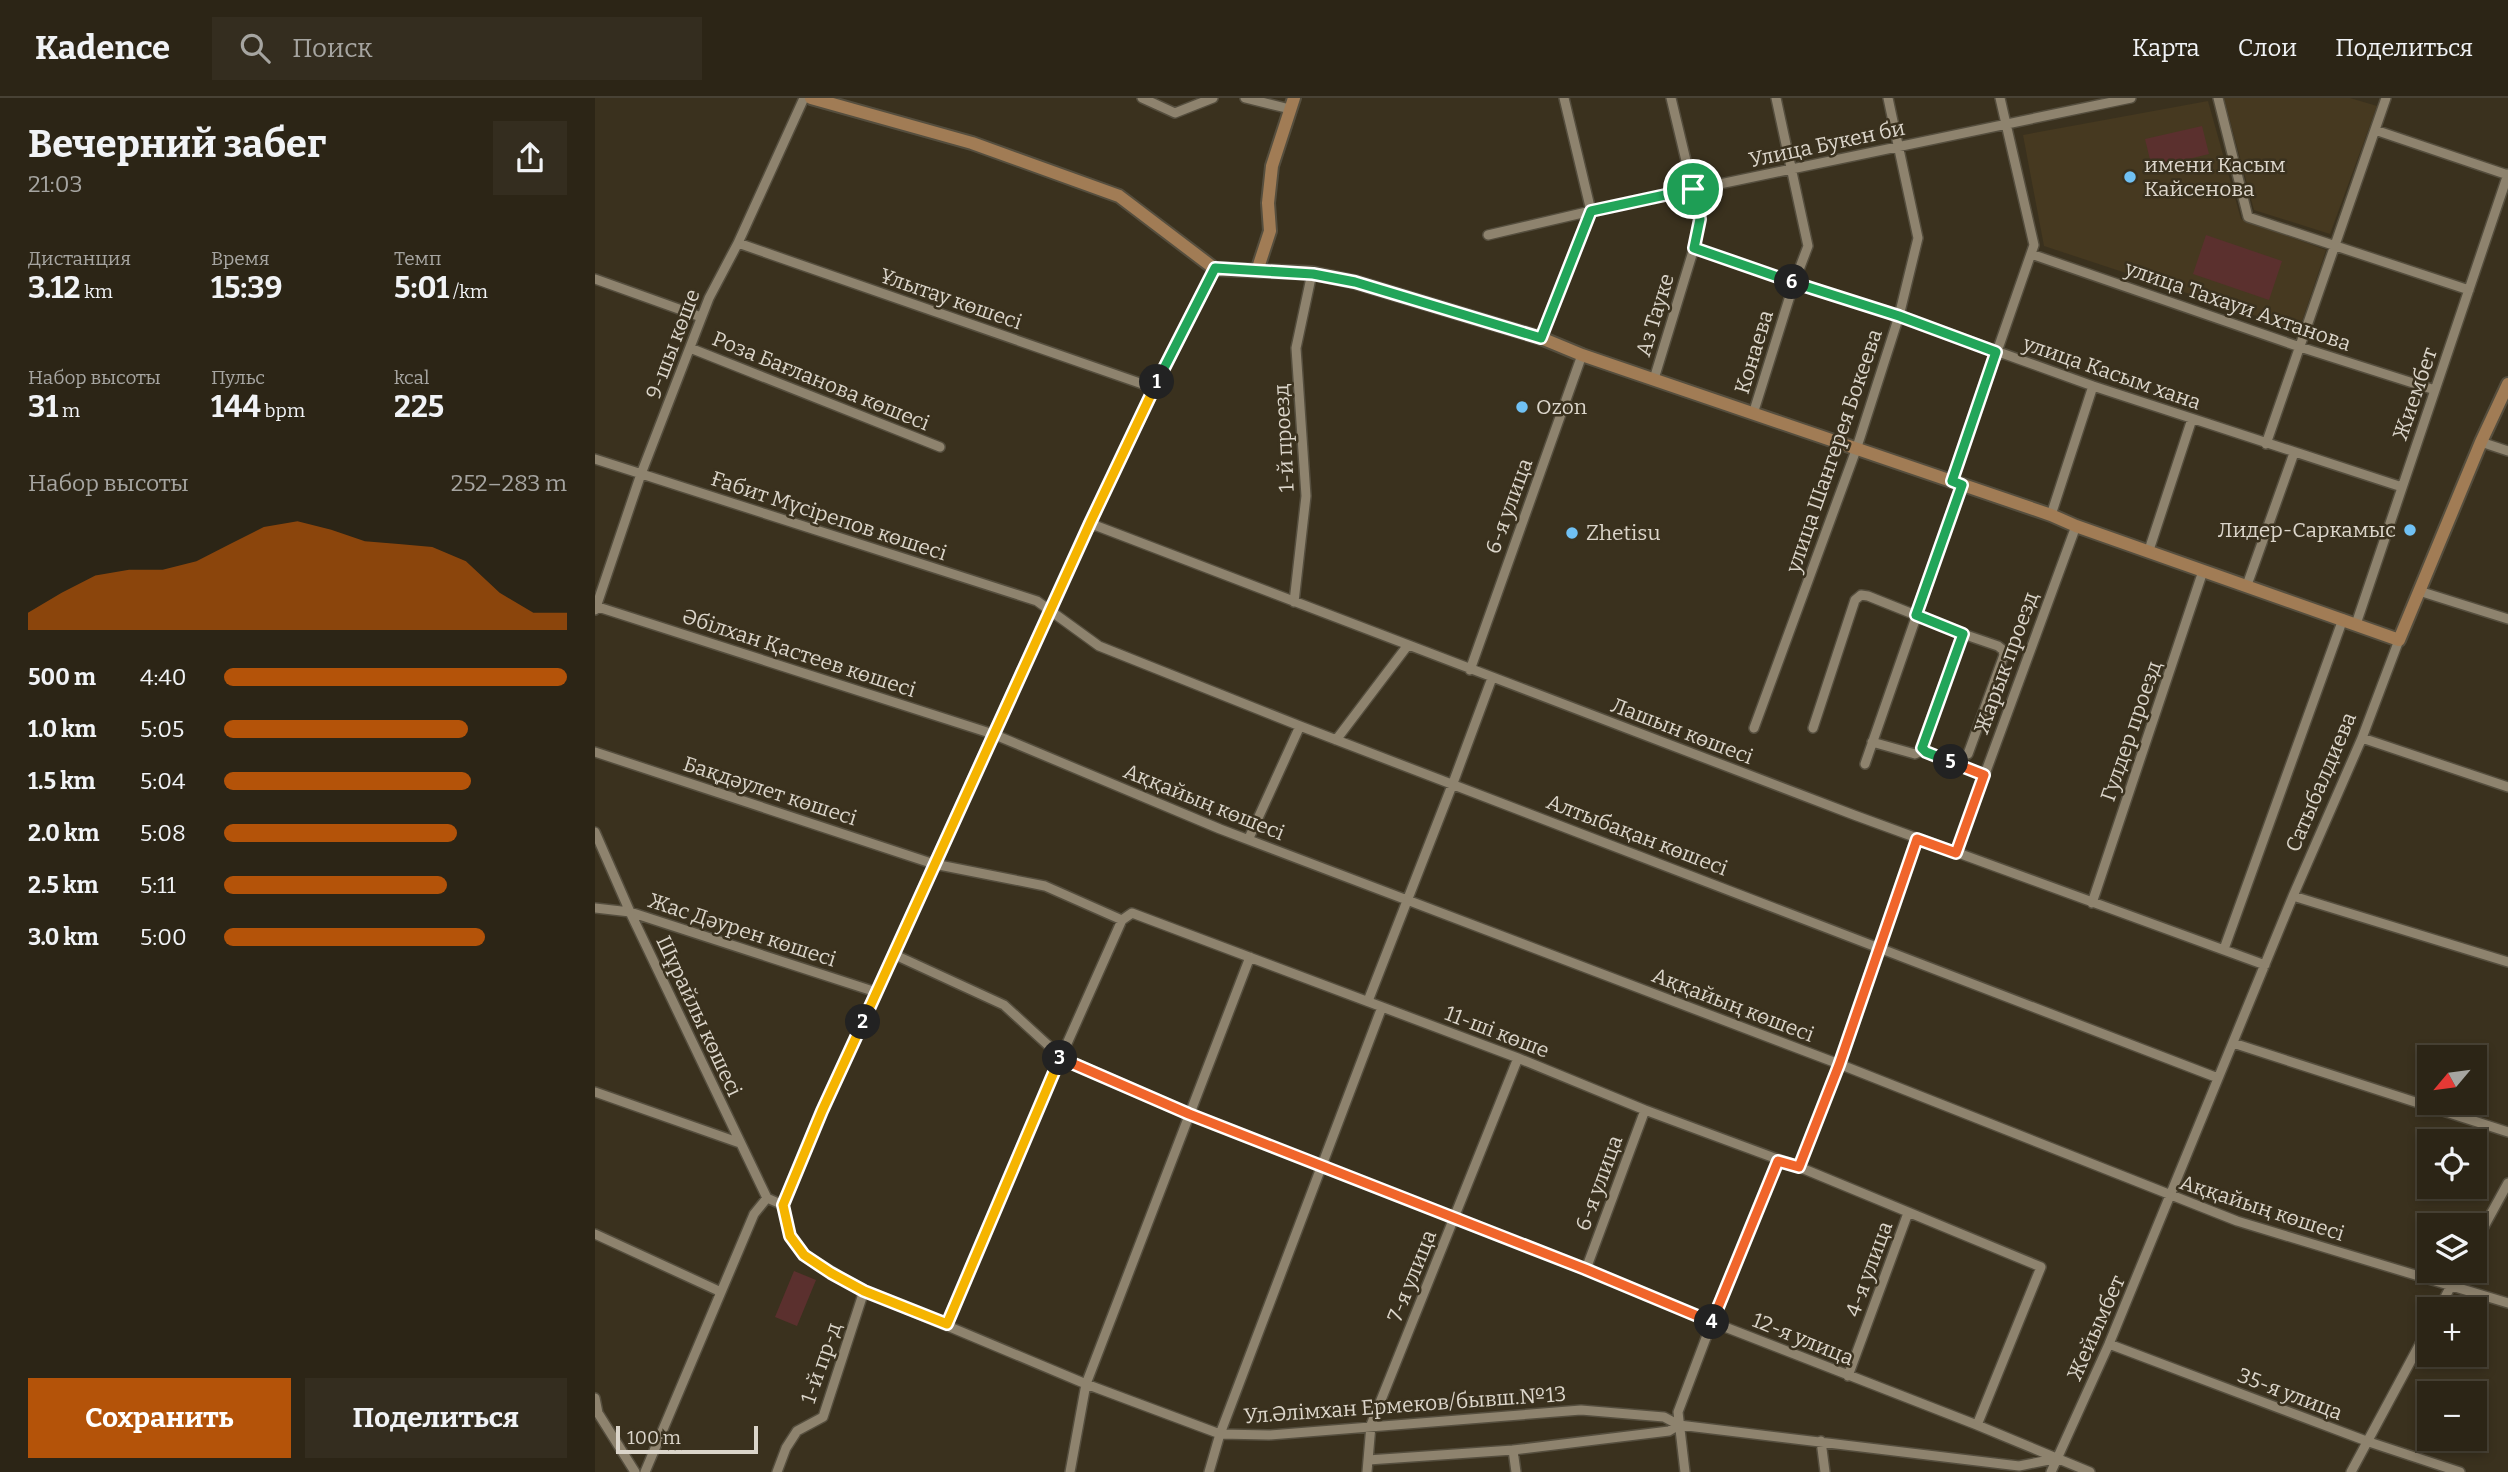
<!DOCTYPE html>
<html lang="ru">
<meta charset="utf-8">
<style>
:root{--surface:#2c2516;--page:#342d1f;--text:#f1f3f6;--muted:#a6a5a1;--line:#484235;--accent:#b45309}
body{margin:0;font-family:Bitter,serif;background:var(--page);color:var(--text);height:100vh;display:flex;flex-direction:column;font-size:26px;white-space:nowrap}
*{box-sizing:border-box;margin:0}
p{font-size:23px;color:var(--muted)}
.icon{flex:none;width:38px;height:38px;fill:none;stroke:currentColor;stroke-width:2;stroke-linecap:round;stroke-linejoin:round}
.map{position:relative;flex:1;overflow:hidden}
.drawer{display:flex;flex-direction:column;background:var(--surface);width:595px}
.drawer>*{flex:none}
.needle{width:46px;rotate:241deg}
.controls{position:absolute;left:1822px;top:947px;display:grid;gap:14px}
.controls a{display:grid;place-items:center;width:70px;height:70px;border-radius:0px;background:var(--surface);box-shadow:0 4px 10px #0003,0 0 0 2px var(--line);font-size:35px}
.scale{position:absolute;left:21px;bottom:18px;width:142px;box-sizing:border-box;padding-left:7px;border:4px solid #dbd5ca;border-top:0;font-size:19px;line-height:24px;white-space:nowrap;color:#dbd5ca;-webkit-text-stroke:5px #3a311e;paint-order:stroke}
.pin{position:absolute;display:grid;place-items:center;width:60px;height:60px;color:#fff;margin:-30px;border:4px solid #fff;border-radius:50%;box-shadow:0 2px 7px #0007}
.km{position:absolute;width:35px;height:35px;margin:-18px;border-radius:50%;background:#222;color:#fff;font-size:19px;line-height:35px;text-align:center}
.round{display:grid;place-items:center;flex:none;width:74px;height:74px;border-radius:0px;background:var(--page)}
.summary{display:flex;align-items:center;justify-content:space-between;height:119px;padding:0 28px}
h1{font-size:38px;font-weight:700;line-height:52px}
.figures{display:grid;grid-template-columns:repeat(3,1fr);gap:10px;height:119px;padding:7px 28px}
.figures div{display:grid;align-content:center}
.figures b{font-size:30px;font-weight:700}
.figures small{font-size:19px;font-weight:400}
.figures p{font-size:19px}
.chart{height:196px;padding:14px 28px}
.chart p{display:flex;justify-content:space-between}
.chart svg{width:100%;height:126px;margin-top:7px;fill:var(--accent);opacity:.7}
.cta{display:flex;gap:14px;margin-top:auto;padding:14px 28px}
.cta a{flex:1;height:80px;border-radius:0px;background:var(--accent);color:#fff;font-size:28px;font-weight:700;line-height:80px;text-align:center}
.cta a+a{background:var(--page);color:var(--text)}
ul{padding:0 28px;list-style:none;font-size:23px}
li{display:grid;grid-template-columns:112px 84px 1fr;align-items:center;height:52px}
li i{height:18px;border-radius:9px;background:var(--accent)}
header{display:flex;align-items:center;gap:42px;box-sizing:border-box;height:98px;padding:0 35px;background:var(--surface);border-bottom:2px solid var(--line)}
header strong{font-size:33px}
nav{display:flex;gap:38px;margin-inline-start:auto;font-size:24px}
.search{width:490px;height:63px;background:var(--page);display:flex;align-items:center;gap:18px;box-sizing:border-box;padding:0 24px;border-radius:0px;color:var(--muted);font-size:26px}
main{display:flex;flex:1;min-height:0}
.map>svg:first-child{display:block}
</style>
<header>
<strong>Kadence</strong>
<div class="search"><svg class="icon" aria-label="search" viewBox="0 0 24 24"><circle cx="10" cy="10" r="6"/><path d="M15 15l6 6"/></svg>Поиск</div>
<nav><a>Карта</a><a>Слои</a><a>Поделиться</a></nav>
</header>
<main>
<section class="drawer">
<div class="summary"><div><h1>Вечерний забег</h1><p>21:03</p></div><a class="round"><svg class="icon" aria-label="share" viewBox="0 0 24 24"><path d="M12 15V3M7 8l5-5 5 5M5 13v7h14v-7"/></svg></a></div>
<div class="figures">
<div><p>Дистанция</p><b>3.12<small> km</small></b></div>
<div><p>Время</p><b>15:39</b></div>
<div><p>Темп</p><b>5:01<small> /km</small></b></div>
</div>
<div class="figures">
<div><p>Набор высоты</p><b>31<small> m</small></b></div>
<div><p>Пульс</p><b>144<small> bpm</small></b></div>
<div><p>kcal</p><b>225</b></div>
</div>
<div class="chart"><p><span>Набор высоты</span>252–283 m</p>
<svg viewBox="0 0 160 44" preserveAspectRatio="none"><path d="M0 44V38L10 31L20 25L30 23L40 23L50 20L60 14L70 8L80 6L90 9L100 13L110 14L120 15L130 20L140 31L150 38L160 38V44z"/></svg>
</div>
<ul>
<li><b>500 m</b>4:40<i style="width:100%"></i></li>
<li><b>1.0 km</b>5:05<i style="width:71%"></i></li>
<li><b>1.5 km</b>5:04<i style="width:72%"></i></li>
<li><b>2.0 km</b>5:08<i style="width:68%"></i></li>
<li><b>2.5 km</b>5:11<i style="width:65%"></i></li>
<li><b>3.0 km</b>5:00<i style="width:76%"></i></li>
</ul>
<div class="cta"><a>Сохранить</a><a>Поделиться</a></div>
</section>
<div class="map">
<svg width="1913" height="1374" viewBox="0 0 1913 1374">
<rect width="100%" height="100%" fill="#3a311e"/>
<!-- built -->
<path fill="#463920" d="M1629 0H1755L1782 8 1735 136 1659 112Z
M1613 3 1646 121 1731 152 1704 232 1449 148 1428 37Z"/>
<!-- grass -->
<path fill="#5b302e" d="M1607 28 1614 56 1557 70 1550 41Z
M1611 137 1687 163 1674 202 1598 176Z
M199 1173 221 1182 202 1228 180 1219Z"/>
<g fill="none" stroke-linecap="round" stroke-linejoin="round">
<!-- street casing -->
<g stroke="#554e3e" stroke-width="12">
<path id="street" d="M547 0 580 15 618 0
M650 0 695 11
M1623 0 1653 119 1874 192
M1780 32 1913 77
M893 137 996 113 1536 0
M143 145 559 290
M1099 150 1199 185 1304 218 1498 288 1807 389
M1436 156 1705 249 1840 292
M0 181 106 219
M946 240 996 113 969 0
M95 250 345 349
M1059 281 1099 150 1105 121 1076 0
M1158 316 1199 185 1213 148 1181 0
M1886 344 1913 353
M1671 346 1791 0
M0 361 442 503 504 548 705 628 1623 980
M1357 383 1439 147 1405 0
M1456 417 1498 288
M494 425 1259 717 1670 867
M1554 452 1597 321
M1652 487 1699 355
M1824 493 1913 521
M699 504 711 398 701 250 717 175
M0 508 398 636 625 731 1244 966 1642 1123 1913 1205
M0 512 46 376 114 200 143 145 209 0
M1761 526 1913 76
M1368 536 1403 548 1408 552 1409 557 1373 656
M875 572 987 257
M1159 630 1261 352 1304 218 1323 140 1293 0
M1218 630 1260 502 1266 497 1273 498 1368 536 1324 654 1320 656 1277 644
M1767 640 1913 689
M741 642 813 547
M1327 650 1331 654 1389 677
M0 654 339 766 450 788 527 822 537 815 923 960 1050 1012 1204 1069 1446 1169 1382 1327
M1270 666 1367 387
M0 734 35 814 172 1100 188 1107
M654 740 705 628
M1361 755 1481 428
M1698 798 1913 864
M1497 805 1608 473
M0 810 35 814 281 894
M1629 851 1748 521
M298 856 409 907 466 959 594 1016 991 1171 1117 1224 1382 1327 1495 1374
M773 903 858 685 897 580
M1638 945 1913 1034
M0 994 145 1045
M1204 1069 1244 966 1322 741
M188 1107 227 1013C356 731 479 447 620 171
M188 1107 195 1138 209 1157 269 1193 491 1286 625 1336 674 1337 986 1312 1069 1319 1084 1327
M0 1136 126 1194
M1880 1145 1913 1085
M991 1171 1050 1012
M1844 1211 1864 1172
M352 1226 466 959 527 822
M1514 1246 1774 1344 1865 1374
M1253 1278 1313 1115
M0 1300 3 1315 40 1374
M1226 1343 1230 1374
M918 1352 921 1374
M773 1362 918 1352 1074 1333 1084 1327 1424 1368 1459 1361
M50 1374 159 1116 172 1100
M182 1374 191 1350 202 1333 228 1319 269 1193
M475 1374 491 1286 655 859
M614 1374 625 1336 787 909
M772 1374 776 1327 923 960
M1090 1374 1083 1314 1117 1224 1183 1063
M1456 1374 1514 1246 1698 798 1767 640 1804 542
M1756 1374 1834 1229"/>
</g>
<!-- secondary casing -->
<g stroke="#554e3e" stroke-width="16">
<path id="secondary" d="M216 0 377 45 524 98 620 171 717 175 760 184 946 240 987 257 1456 417 1481 428 1804 542 1886 344 1913 286
M662 173 675 133 673 105 677 68 699 0"/>
</g>
<!-- street -->
<use href="#street" stroke="#8e836e" stroke-width="9"/>
<!-- secondary -->
<use href="#secondary" stroke="#a17c55" stroke-width="12"/>
</g>
<g fill="none" stroke-linecap="round" stroke-linejoin="round">
<!-- split-1 casing -->
<g stroke="#fff" stroke-width="14">
<path id="split-1" d="M562 284 620 170 718 176 760 184 946 240 996 113 1098 91"/>
</g>
<!-- split-2 casing -->
<g stroke="#fff" stroke-width="14">
<path id="split-2" d="M268 924 495 425 562 284"/>
</g>
<!-- split-3 casing -->
<g stroke="#fff" stroke-width="14">
<path id="split-3" d="M268 924 227 1013 188 1107 195 1138 209 1157 236 1175 269 1193 352 1226 465 960"/>
</g>
<!-- split-4 casing -->
<g stroke="#fff" stroke-width="14">
<path id="split-4" d="M465 960 594 1016 990 1171 1117 1224"/>
</g>
<!-- split-5 casing -->
<g stroke="#fff" stroke-width="14">
<path id="split-5" d="M1117 1224 1183 1063 1204 1069 1244 967 1322 741 1361 755 1389 677 1356 664"/>
</g>
<!-- split-6 casing -->
<g stroke="#fff" stroke-width="14">
<path id="split-6" d="M1197 184 1304 218 1401 254 1357 383 1367 387 1321 517 1368 536 1327 650 1331 654 1356 664"/>
</g>
<!-- split-7 casing -->
<g stroke="#fff" stroke-width="14">
<path id="split-7" d="M1098 91 1105 121 1099 150 1197 184"/>
</g>
<!-- split-1 -->
<use href="#split-1" stroke="#22a559" stroke-width="9"/>
<!-- split-2 -->
<use href="#split-2" stroke="#f5b400" stroke-width="9"/>
<!-- split-3 -->
<use href="#split-3" stroke="#f5b400" stroke-width="9"/>
<!-- split-4 -->
<use href="#split-4" stroke="#f0652b" stroke-width="9"/>
<!-- split-5 -->
<use href="#split-5" stroke="#f0652b" stroke-width="9"/>
<!-- split-6 -->
<use href="#split-6" stroke="#22a559" stroke-width="9"/>
<!-- split-7 -->
<use href="#split-7" stroke="#22a559" stroke-width="9"/>
</g>
<!-- markers -->
<g fill="#70c1f4" stroke="#3a311e" stroke-width="2.5">
<circle cx="1535" cy="79" r="7"/>
<circle cx="927" cy="309" r="7"/>
<circle cx="1815" cy="432" r="7"/>
<circle cx="977" cy="435" r="7"/>
</g>
<g text-anchor="middle" dominant-baseline="central" stroke-width="5" stroke-linejoin="round" paint-order="stroke">
<!-- street labels -->
<g font-size="21" fill="#dbd5ca" stroke="#3a311e">
<text transform="translate(1232 46) rotate(-12)">Улица Букен би</text>
<text transform="translate(356 201) rotate(19)">Ұлытау көшесi</text>
<text transform="translate(1643 208) rotate(19)">улица Тахауи Ахтанова</text>
<text transform="translate(1060 217) rotate(-73)">Аз Тауке</text>
<text transform="translate(78 246) rotate(-69)">9-шы көше</text>
<text transform="translate(1159 254) rotate(-73)">Конаева</text>
<text transform="translate(1517 275) rotate(19)">улица Касым хана</text>
<text transform="translate(226 283) rotate(22)">Роза Бағланова көшесi</text>
<text transform="translate(1820 296) rotate(-71)">Жиембет</text>
<text transform="translate(689 340) rotate(-93)">1-й проезд</text>
<text transform="translate(1239 353) rotate(-71)">улица Шангерея Бокеева</text>
<text transform="translate(914 408) rotate(-70)">6-я улица</text>
<text transform="translate(234 418) rotate(18)">Ғабит Мүсірепов көшесi</text>
<text transform="translate(204 555) rotate(18)">Әбілхан Қастеев көшесi</text>
<text transform="translate(1411 565) rotate(-70)">Жарык проезд</text>
<text transform="translate(1087 633) rotate(21)">Лашын көшесі</text>
<text transform="translate(1536 633) rotate(-71)">Гулдер проезд</text>
<text transform="translate(1726 684) rotate(-67)">Сатыбалдиева</text>
<text transform="translate(175 693) rotate(18)">Бақдәулет көшесi</text>
<text transform="translate(609 704) rotate(22)">Аққайың көшесі</text>
<text transform="translate(1042 737) rotate(21)">Алтыбақан көшесі</text>
<text transform="translate(147 832) rotate(18)">Жас Дәурен көшесі</text>
<text transform="translate(1138 907) rotate(21)">Аққайың көшесі</text>
<text transform="translate(104 918) rotate(65)">Шұрайлы көшесі</text>
<text transform="translate(902 934) rotate(21)">11-ші көше</text>
<text transform="translate(1004 1085) rotate(-70)">6-я улица</text>
<text transform="translate(1667 1110) rotate(18)">Аққайың көшесі</text>
<text transform="translate(1274 1171) rotate(-70)">4-я улица</text>
<text transform="translate(817 1178) rotate(-68)">7-я улица</text>
<text transform="translate(1501 1230) rotate(-66)">Жейымбет</text>
<text transform="translate(1208 1241) rotate(22)">12-я улица</text>
<text transform="translate(226 1265) rotate(-71)">1-й пр-д</text>
<text transform="translate(1695 1296) rotate(21)">35-я улица</text>
<text transform="translate(810 1307) rotate(-4)">Ул.Әлімхан Ермеков/бывш.№13</text>
</g>
<!-- poi labels -->
<g font-size="21" fill="#dbd5ca" stroke="#3a311e" text-anchor="start">
<text x="1549" y="67">имени Касым<tspan x="1549" dy="24">Кайсенова</tspan></text>
<text x="941" y="309">Ozon</text>
<text x="1801" y="432" text-anchor="end">Лидер-Саркамыс</text>
<text x="991" y="435">Zhetisu</text>
</g>
</g>
</svg>
<div class="controls">
<a><svg class="needle" viewBox="-14 -14 28 28"><path d="M0-13l5 13h-10z" fill="#e53935"/><path d="M0 13l5-13h-10z" fill="#a6a5a1"/></svg></a>
<a><svg class="icon" aria-label="locate" viewBox="0 0 24 24"><circle cx="12" cy="12" r="6"/><path d="M12 2v4M12 18v4M2 12h4M18 12h4"/></svg></a>
<a><svg class="icon" aria-label="layers" viewBox="0 0 24 24"><path d="M12 4l9 5-9 5-9-5zM3 14l9 5 9-5"/></svg></a>
<a>+</a>
<a>−</a>
</div>
<div class="scale">100 m</div>
<div class="pin" style="left:1098px;top:91px;background:#1e9e55"><svg class="icon" aria-label="arrive" viewBox="0 0 24 24"><path d="M6 21V4h12l-3 4 3 4H6"/></svg></div>
<b class="km" style="left:562px;top:284px">1</b>
<b class="km" style="left:268px;top:924px">2</b>
<b class="km" style="left:465px;top:960px">3</b>
<b class="km" style="left:1117px;top:1224px">4</b>
<b class="km" style="left:1356px;top:664px">5</b>
<b class="km" style="left:1197px;top:184px">6</b>
</div>
</main>
